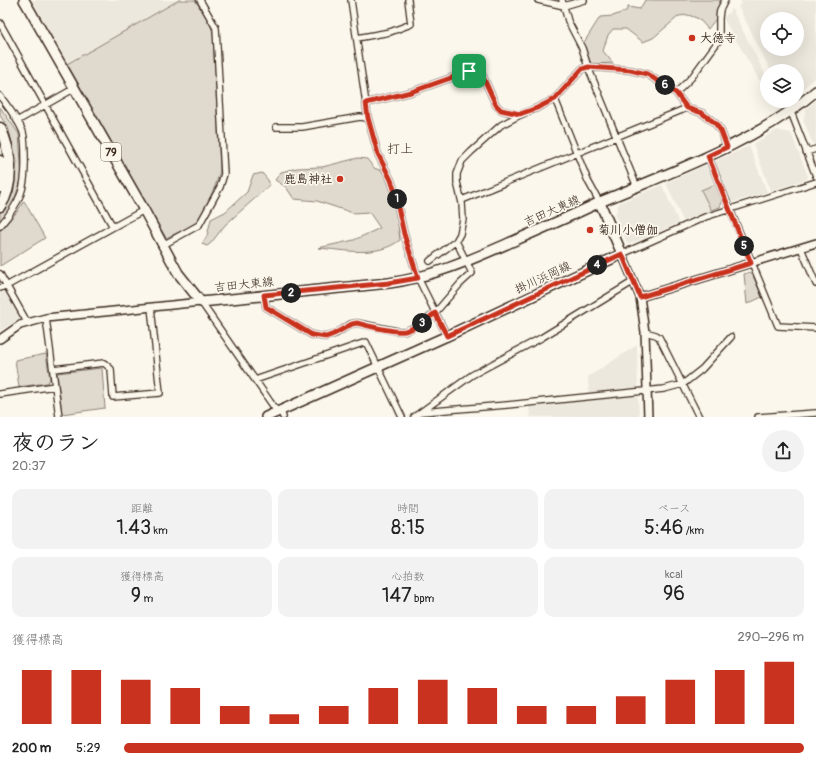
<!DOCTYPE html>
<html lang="ja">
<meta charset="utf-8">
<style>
:root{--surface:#fff;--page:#f2f2f2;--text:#222;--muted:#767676;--accent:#c8321e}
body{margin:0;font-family:Pangolin,"Klee One",sans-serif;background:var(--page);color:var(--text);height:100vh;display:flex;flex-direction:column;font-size:15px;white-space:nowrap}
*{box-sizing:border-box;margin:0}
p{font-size:13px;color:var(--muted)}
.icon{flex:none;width:22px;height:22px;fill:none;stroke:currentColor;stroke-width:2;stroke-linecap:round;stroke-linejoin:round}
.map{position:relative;height:417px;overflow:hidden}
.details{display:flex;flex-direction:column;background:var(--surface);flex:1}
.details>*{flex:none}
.controls{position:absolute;left:760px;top:12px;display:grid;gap:8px}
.controls a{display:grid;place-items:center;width:44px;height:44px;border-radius:50%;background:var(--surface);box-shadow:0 4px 16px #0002;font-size:20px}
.pin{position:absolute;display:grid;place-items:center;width:34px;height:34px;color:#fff;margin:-17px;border-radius:8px;box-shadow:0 2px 6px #0006}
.km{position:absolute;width:20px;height:20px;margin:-10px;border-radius:50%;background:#222;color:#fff;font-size:11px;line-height:20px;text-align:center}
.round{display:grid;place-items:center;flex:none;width:42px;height:42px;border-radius:21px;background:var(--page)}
.headline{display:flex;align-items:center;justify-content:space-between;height:68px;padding:0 12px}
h1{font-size:22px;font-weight:600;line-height:30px}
.figures{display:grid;grid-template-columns:repeat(3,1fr);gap:6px;height:68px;padding:4px 12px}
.figures div{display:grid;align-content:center;border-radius:10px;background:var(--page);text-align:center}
.figures b{font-size:20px;font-weight:600}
.figures small{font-size:11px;font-weight:400}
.figures p{font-size:11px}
.chart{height:112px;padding:8px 12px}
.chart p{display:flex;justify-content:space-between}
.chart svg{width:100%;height:72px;margin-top:4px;stroke:var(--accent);stroke-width:6}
ul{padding:0 12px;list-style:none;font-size:13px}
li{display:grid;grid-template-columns:64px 48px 1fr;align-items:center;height:30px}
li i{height:10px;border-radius:5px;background:var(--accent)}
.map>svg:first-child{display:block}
</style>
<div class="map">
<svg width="816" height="417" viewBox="0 0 816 417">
<rect width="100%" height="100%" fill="#fbf7ec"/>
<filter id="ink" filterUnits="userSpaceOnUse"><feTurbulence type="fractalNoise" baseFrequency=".025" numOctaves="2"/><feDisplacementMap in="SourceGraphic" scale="8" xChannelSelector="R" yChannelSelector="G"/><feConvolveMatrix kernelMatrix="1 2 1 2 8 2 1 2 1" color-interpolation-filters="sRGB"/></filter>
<g filter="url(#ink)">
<!-- built -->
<path fill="#ede8dd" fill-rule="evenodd" d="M30 0H195L210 23 213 33 220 169 217 181 196 222 166 238Z
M741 0H816V76L797 95 799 87 797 83V71H771L738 6 741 4ZM767 19H797V49H767Z
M732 9 767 78V93L723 18Z
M816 101V145L813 144 803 120 806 109Z
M777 130 791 133 808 176 807 179 771 191 753 144Z
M749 146 767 192 734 202 730 200 715 164 716 161Z
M706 165 710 166 716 184 701 190 711 210 683 221 666 183Z
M662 185 679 223 630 244 627 243 615 215 619 203Z
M3 290 6 291 20 316 19 319 0 331V292Z
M637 345 638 389 589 394 588 377Z
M638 394 639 417H530L529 405Z"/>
<!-- green -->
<path fill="#dfd9ce" stroke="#8d8276" d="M179 0H195L210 23 213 33 220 169C219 180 204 213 197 221 189 229 176 233 166 238L67 64Z
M645 0H728C725 11 715 19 708 29L699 19 694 17 688 15 679 16 653 38 643 42 626 29H613L608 35 603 51 613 63 591 64 583 44 600 17 613 16 626 11 628 7 640 9Z
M0 107 19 134 22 178 11 208 0 222V213L11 197 17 162 8 127 0 116Z
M358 158 367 159 374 168 387 173 394 189 400 240C377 258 345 250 318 248L354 240 380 228 369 212 353 213 317 201 294 199 286 187 275 180 281 172 297 168 322 167Z
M262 173 268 180 270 185 225 225 211 243 207 246 202 244 207 236 211 219 225 212 247 192 253 175Z
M716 184 723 200 720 207 711 210 701 190Z
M24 201 45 238 0 266V231L16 213Z
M750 272 752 273 762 297 747 304 744 274Z
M46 354 50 379 47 383 19 387 15 360Z
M102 368 105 408 62 414 57 373Z"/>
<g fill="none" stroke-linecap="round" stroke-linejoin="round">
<!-- minor casing -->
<g stroke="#3b2a1e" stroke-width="8">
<path id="minor" d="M351 0 368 118 378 154 391 180 394 189 404 234 418 278 447 336
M538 0 564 6 584 0
M562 0 568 21 582 48 588 67 637 187
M0 23 113 227
M357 38 390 32 411 24 408 0
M676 93 692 77 719 40V18L720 10 725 0
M0 96C8 107 18 119 23 132 25 140 25 148 25 156 26 189 21 201 0 226
M555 99 588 181 600 203
M366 103 411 92 479 68 496 105 501 110 520 115
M791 112 816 176
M17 121 75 88
M276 127H302L360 117 368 118
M806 152 816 149
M708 156 778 326 816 328
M462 200 687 108
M163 245 199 225 220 187 224 174 216 28 200 0
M801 248 816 284
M622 254 705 217 816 182
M430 261 456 241 460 234 463 219 462 203 457 182V174L462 161 471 152 501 125 520 115 537 108 555 99 582 69 588 67 630 70 647 74 676 93 687 108 702 113 715 123 721 131 727 147
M0 274 27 322
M0 288 10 284 144 210
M264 295 266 307 312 335 326 337 335 334 351 324 357 323 397 331H406L422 323 435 313 460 284 472 273 456 241
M201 302 278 413
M46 318 59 417
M645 332 656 335 659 337 699 417
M53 369 104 363 111 369 113 397 160 393 151 307
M255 380 366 342 402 417
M0 394 55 386
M281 411 283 417
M421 412 472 375 541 338 634 281
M414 417 421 412 507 405 664 389 683 384 702 369 731 337
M758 417 816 413"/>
</g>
<!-- tertiary casing -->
<g stroke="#3b2a1e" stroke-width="10">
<path id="tertiary" d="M622 254 640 297 645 332 648 417
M640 297 816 243
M0 339 20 325 46 318 201 302"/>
</g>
<!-- primary casing -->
<g stroke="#3b2a1e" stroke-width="12">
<path id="primary" d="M24 0 144 210 178 273 201 302 389 283C432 277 470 260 509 243 539 230 569 217 598 203 670 172 756 143 816 91
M266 417 447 336 622 254 600 203"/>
</g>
<!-- motorway casing -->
<g stroke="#3b2a1e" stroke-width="13">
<path id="motorway" d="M0 128C11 150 15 184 0 206
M0 161 2 168 0 187"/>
</g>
<!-- minor -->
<use href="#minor" stroke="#fbf7ec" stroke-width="5.5"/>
<!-- tertiary -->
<use href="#tertiary" stroke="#fbf7ec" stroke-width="7"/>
<!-- primary -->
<use href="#primary" stroke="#fbf7ec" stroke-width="9"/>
<!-- motorway -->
<use href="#motorway" stroke="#fbf7ec" stroke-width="10"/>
</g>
</g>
<g fill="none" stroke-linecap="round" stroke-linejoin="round" filter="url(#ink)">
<!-- route casing -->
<g stroke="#fff" stroke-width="8">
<path id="route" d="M588 67 630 70 647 74 676 93 687 108 702 113 715 123 721 131 727 147 708 156 751 263 640 297 622 254 447 336 435 313C427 320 417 328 405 331 394 333 369 326 357 323L352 324 334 334 326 337 312 335 266 307 264 295 389 283 418 278 404 234 394 189 391 180 378 154 368 118 366 103 411 92 479 68 496 105 501 110 520 114 537 108 555 99 582 69Z"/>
</g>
<!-- route -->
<use href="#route" stroke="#c8321e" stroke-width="5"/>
</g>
<!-- markers -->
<g fill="#c8321e" stroke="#fbf7ec" stroke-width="1.5">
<circle cx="692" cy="38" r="4"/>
<circle cx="340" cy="179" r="4"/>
<circle cx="590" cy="230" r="4"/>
</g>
<g text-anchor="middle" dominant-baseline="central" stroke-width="3.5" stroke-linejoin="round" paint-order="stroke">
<!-- shield labels -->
<rect fill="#fbf7ec" stroke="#75685c" stroke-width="1" x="101" y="143" width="20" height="18" rx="3"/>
<g font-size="11" font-weight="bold" fill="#3b2a1e">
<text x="111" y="152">79</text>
</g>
<!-- poi labels -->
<g font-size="12" font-weight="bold" fill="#3b2a1e" stroke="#fbf7ec" text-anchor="start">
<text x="700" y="38">大徳寺</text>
<text x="332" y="179" text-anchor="end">鹿島神社</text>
<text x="598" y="230">菊川小僧伽</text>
</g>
<!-- street labels -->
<g font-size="12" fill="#3b2a1e" stroke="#fbf7ec">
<text transform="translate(552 211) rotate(-24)">吉田大東線</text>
<text transform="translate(543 278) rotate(-25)">掛川浜岡線</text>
<text transform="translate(244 285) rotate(-6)">吉田大東線</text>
</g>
<!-- neighbourhood labels -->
<g font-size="13" fill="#3b2a1e" stroke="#fbf7ec">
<text x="400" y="149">打上</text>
</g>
</g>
</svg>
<div class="controls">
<a><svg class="icon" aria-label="locate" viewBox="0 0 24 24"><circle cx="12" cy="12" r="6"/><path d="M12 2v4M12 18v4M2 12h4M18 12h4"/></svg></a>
<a><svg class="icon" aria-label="layers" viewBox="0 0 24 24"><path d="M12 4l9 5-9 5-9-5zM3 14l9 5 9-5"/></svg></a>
</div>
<div class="pin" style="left:469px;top:71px;background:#1e9e55"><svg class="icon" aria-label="arrive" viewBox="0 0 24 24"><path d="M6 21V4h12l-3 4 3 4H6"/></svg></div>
<b class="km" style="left:397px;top:199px">1</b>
<b class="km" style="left:291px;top:293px">2</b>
<b class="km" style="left:422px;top:323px">3</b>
<b class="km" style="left:597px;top:265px">4</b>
<b class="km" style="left:744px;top:246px">5</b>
<b class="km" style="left:665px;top:85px">6</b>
</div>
<section class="details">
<div class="headline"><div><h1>夜のラン</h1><p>20:37</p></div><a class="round"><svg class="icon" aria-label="share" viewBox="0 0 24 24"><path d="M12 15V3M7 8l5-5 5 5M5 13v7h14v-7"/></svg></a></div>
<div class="figures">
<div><p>距離</p><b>1.43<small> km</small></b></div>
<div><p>時間</p><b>8:15</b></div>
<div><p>ペース</p><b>5:46<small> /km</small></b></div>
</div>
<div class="figures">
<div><p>獲得標高</p><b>9<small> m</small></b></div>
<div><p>心拍数</p><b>147<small> bpm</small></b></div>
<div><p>kcal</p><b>96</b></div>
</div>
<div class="chart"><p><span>獲得標高</span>290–296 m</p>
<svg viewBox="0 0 160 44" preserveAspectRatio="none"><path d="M5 44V11M15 44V11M25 44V17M35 44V22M45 44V33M55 44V38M65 44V33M75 44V22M85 44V17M95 44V22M105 44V33M115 44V33M125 44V27M135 44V17M145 44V11M155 44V6"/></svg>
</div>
<ul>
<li><b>200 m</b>5:29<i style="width:100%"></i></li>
</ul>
</section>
